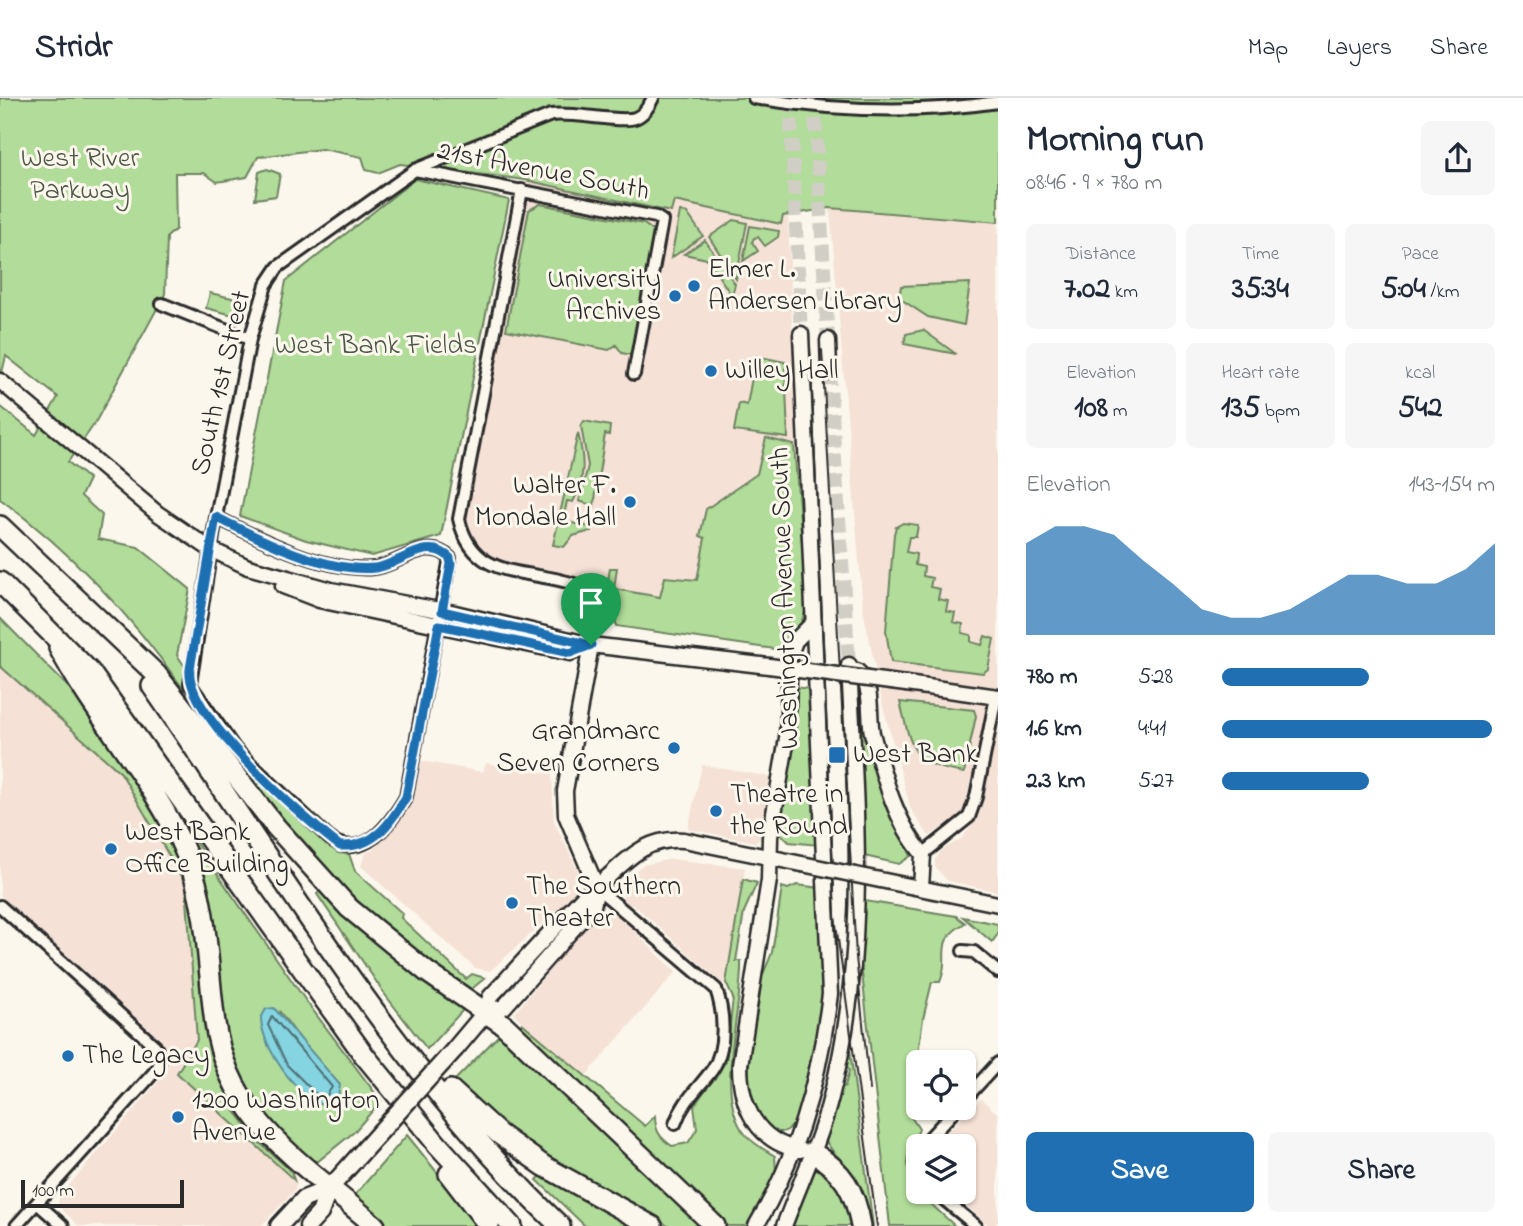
<!DOCTYPE html>
<meta charset="utf-8">
<style>
:root{--surface:#fff;--page:#f6f6f7;--text:#1f2937;--muted:#747a83;--line:#e0e1e3;--accent:#1f6fb2}
body{margin:0;font-family:"Indie Flower",sans-serif;background:var(--page);color:var(--text);height:100vh;display:flex;flex-direction:column;font-size:26px;white-space:nowrap}
*{box-sizing:border-box;margin:0}
p{font-size:23px;color:var(--muted)}
.icon{flex:none;width:38px;height:38px;fill:none;stroke:currentColor;stroke-width:2;stroke-linecap:round;stroke-linejoin:round}
.map{position:relative;flex:1;overflow:hidden}
.panel{display:flex;flex-direction:column;background:var(--surface);width:525px}
.panel>*{flex:none}
.buttons{position:absolute;left:906px;top:952px;display:grid;gap:14px}
.buttons a{display:grid;place-items:center;width:70px;height:70px;border-radius:10px;background:var(--surface);box-shadow:0 2px 5px #0004;font-size:35px}
.scale{position:absolute;left:21px;bottom:18px;width:163px;box-sizing:border-box;padding-left:7px;border:4px solid #2b2b2b;border-top:0;font-size:19px;line-height:24px;white-space:nowrap;color:#2b2b2b;-webkit-text-stroke:5px #fbf7ec;paint-order:stroke}
.pin{position:absolute;display:grid;place-items:center;width:60px;height:60px;color:#fff;margin:-72px -30px;border-radius:50% 50% 50% 0;rotate:-45deg;box-shadow:0 0 7px #0007}
.pin .icon{rotate:45deg}
.round{display:grid;place-items:center;flex:none;width:74px;height:74px;border-radius:10px;background:var(--page)}
.summary{display:flex;align-items:center;justify-content:space-between;height:119px;padding:0 28px}
h1{font-size:38px;font-weight:700;line-height:52px}
.stats{display:grid;grid-template-columns:repeat(3,1fr);gap:10px;height:119px;padding:7px 28px}
.stats div{display:grid;align-content:center;border-radius:10px;background:var(--page);text-align:center}
.stats b{font-size:30px;font-weight:700}
.stats small{font-size:19px;font-weight:400}
.stats p{font-size:19px}
.chart{height:196px;padding:14px 28px}
.chart p{display:flex;justify-content:space-between}
.chart svg{width:100%;height:126px;margin-top:7px;fill:var(--accent);opacity:.7}
.cta{display:flex;gap:14px;margin-top:auto;padding:14px 28px}
.cta a{flex:1;height:80px;border-radius:10px;background:var(--accent);color:#fff;font-size:28px;font-weight:700;line-height:80px;text-align:center}
.cta a+a{background:var(--page);color:var(--text)}
ul{padding:0 28px;list-style:none;font-size:23px}
li{display:grid;grid-template-columns:112px 84px 1fr;align-items:center;height:52px}
li i{height:18px;border-radius:9px;background:var(--accent)}
header{display:flex;align-items:center;gap:42px;box-sizing:border-box;height:98px;padding:0 35px;background:var(--surface);border-bottom:2px solid var(--line)}
header strong{font-size:33px}
nav{display:flex;gap:38px;margin-inline-start:auto;font-size:24px}
main{display:flex;flex:1;min-height:0}
.map>svg:first-child{display:block}
</style>
<header>
<strong>Stridr</strong>
<nav><a>Map</a><a>Layers</a><a>Share</a></nav>
</header>
<main>
<div class="map">
<svg width="998" height="1128" viewBox="0 0 998 1128">
<rect width="100%" height="100%" fill="#fbf7ec"/>
<filter id="ink" filterUnits="userSpaceOnUse"><feTurbulence type="fractalNoise" baseFrequency=".0143" numOctaves="2"/><feDisplacementMap in="SourceGraphic" scale="14" xChannelSelector="R" yChannelSelector="G"/><feConvolveMatrix kernelMatrix="1 2 1 2 8 2 1 2 1" color-interpolation-filters="sRGB"/></filter>
<g filter="url(#ink)">
<!-- built -->
<path fill="#f5e1d6" d="M525 82 670 114 674 103 781 126 783 118 788 119 803 524 796 532 788 553 593 524 586 494 501 471 467 445 460 406Z
M830 110 998 124V794L948 783 935 769V762L942 752 961 741 978 720 988 682 971 679 965 710 957 720 929 738 911 712 883 608 863 511Z
M0 519 79 600 182 757 214 955 234 1012 260 1045 291 1073 297 1084 295 1092 261 1128H79L58 1108 59 1099 166 975 168 968 161 942 0 797Z
M421 663 483 674 486 665 552 676 554 723 578 773 579 787 576 795 490 873 475 870 361 768 365 756 374 751 414 701Z
M702 667 771 679 760 741 755 744 688 731Z
M672 761 745 770 726 885H722L634 807 626 808 623 803V785L628 778 643 767Z
M605 811 614 814 676 874 582 982 514 916 597 814Z
M981 1001 998 1016V1123L994 1128H989L952 1094H964V1048H933Z"/>
<!-- green -->
<path fill="#b1dc99" stroke="#6e8462" stroke-width="2" fill-rule="evenodd" d="M0 0H998V124L830 110 783 118 781 126 674 103 671 114 525 82 400 66 378 75 366 72 362 59 322 51 258 59 247 79 217 84 204 75H175L176 131 167 139 165 196 95 325 68 364 89 381 81 398 102 417 98 441 138 449 190 491 177 557 186 570 184 592C133 520 71 453 0 401V308L36 337 58 299 6 258 0 283Z
M267 71 280 76 276 98 255 101 259 74Z
M415 81 509 102 441 438 372 458 306 442 240 418 286 183Z
M540 106 644 126 656 135 632 257 622 255 616 247 609 252 506 232 529 112Z
M680 114 687 115 703 138 671 160Z
M734 122 747 125 736 181 709 139Z
M750 128 779 133 778 139 765 148 758 139 754 140 752 144 758 153 743 163Z
M705 142 735 186 732 198 707 161 684 156Z
M970 185 964 227 928 219 899 200 901 188Z
M210 195 241 202 237 218 206 210Z
M923 232 956 256 904 246 906 236Z
M756 258 785 264 788 340 734 333 739 305 747 307Z
M584 323 610 328 609 337 605 336 594 408 579 403 588 368 581 328Z
M578 335C584 359 586 381 573 404L567 403 563 423 590 429 591 433 573 438 564 449 553 447Z
M766 340 794 347 807 506C804 524 795 535 788 553L616 528V505L607 489 610 470H617L614 491 660 499 665 479 697 482 705 440 700 438 706 411 757 376Z
M903 425 918 427 916 439H909L906 454 916 456 915 467 924 469 923 478 932 480 930 489 940 491 938 501 948 503 946 513 955 515 953 524 963 526 962 535 971 537V544L982 547 985 538 994 541 988 571 983 575 891 564 886 533 894 436 896 429Z
M0 520 79 600 119 651 191 782 214 955 234 1012 260 1045 291 1073 294 1082 177 975 197 942 186 787 121 675 0 568Z
M795 589 810 591 818 747 789 744 778 733 788 674Z
M857 599 865 600 895 724 911 758 899 766 864 758Z
M900 604 974 612 976 618 964 675C911 666 912 652 900 604Z
M233 659 329 747 338 755 349 756 355 773 402 815 401 820 466 881 472 876 485 880 467 895 334 789Z
M182 725 306 903 381 1003 354 1034 317 1064 303 1057 264 1019 233 968 177 729ZM280 914 316 962 340 987 268 947Z
M743 781 757 785 744 814 736 863H741C743 912 713 996 745 1036 753 1046 765 1052 775 1058L776 1074 747 1128H726L671 1073 517 932 522 925 645 1028 655 1018C655 1033 660 1040 672 1048L688 1045 697 1031 694 1008 726 963 733 900 726 885Z
M797 787 820 790 824 884 820 942 796 1023C791 1030 783 1038 774 1032 738 1010 749 962 754 927 756 913 757 898 760 884 763 874 769 864 772 854 776 832 779 811 782 789L788 791Z
M320 793C363 837 411 871 462 905L463 912 427 951 386 898 317 796Z
M865 803 956 818 965 825C931 845 952 857 940 884H932L923 921 912 996 919 999 909 1016 919 1031C916 1040 910 1048 908 1057 902 1085 936 1110 955 1128H890L861 866Z
M963 819 998 826V836L992 844Z
M501 935 704 1128H668L632 1104 629 1108 512 1040 454 983Z
M849 945 873 1128H868C869 1104 860 1083 844 1065 837 1058 831 1053 826 1043L838 992 845 988 849 973 845 966Z
M407 1037 480 1128H387L354 1098Z
M815 1064 838 1079 854 1128H793Z
M544 1074 637 1128H585L537 1082Z"/>
<!-- water -->
<path fill="#84d4e1" stroke="#609098" stroke-width="2" d="M274 910 340 987 338 998 326 1008C299 1003 261 948 261 920L266 911Z"/>
<g fill="none" stroke-linecap="round" stroke-linejoin="round">
<!-- shore -->
<path stroke="#4f6f74" stroke-width="2" d="M272 918 332 989 325 1000 319 999 287 967 268 927Z"/>
<!-- secondary-tunnel -->
<path stroke="#d1cec5" stroke-width="14" stroke-dasharray="14 7" stroke-linecap="butt" d="M790 0 801 236
M814 0 828 242
M829 273 849 567"/>
<!-- street casing -->
<g stroke="#2b2b2b" stroke-width="16">
<path id="street" d="M754 0C834 13 917 16 998 4
M415 72 656 119 662 123 634 276
M522 92 459 421C474 486 531 469 580 488L592 509 591 547
M162 206 250 241
M216 419C259 441 326 475 375 470 400 467 427 437 450 460L406 699C390 726 363 765 329 740L235 651 190 586 216 419 250 241 266 187 278 169 415 72 551 17C574 14 620 25 635 20 644 17 649 8 653 0
M923 756 969 719 976 699 996 599
M597 790 716 891C724 914 727 951 712 972 698 991 683 1003 675 1026
M0 808 155 948 160 958 158 970 16 1128
M963 853 974 854 998 874
M964 1002 998 965
M922 1048 957 1010
M919 1053 915 1067 919 1078
M935 1094 976 1128
M37 1105 63 1128"/>
</g>
<!-- secondary casing -->
<g stroke="#2b2b2b" stroke-width="19">
<path id="secondary" d="M828 242 829 273
M0 283 157 415 210 451
M248 469 331 492 455 515 591 547 769 568
M283 488 319 502 570 555 591 547
M591 547 565 693 566 717 597 790 593 808 504 909 486 914 490 899 583 799C618 776 636 738 684 742L802 766
M857 573C874 586 868 616 872 635 883 676 895 724 923 756L921 790
M906 586 998 599
M880 782 998 806
M800 1052C757 1044 740 1008 740 967L769 782 770 739 787 640 790 557 795 543 811 527
M756 1128C799 1057 820 978 830 896L801 236
M784 1128C800 1085 820 1043 831 999 869 852 856 715 849 567"/>
</g>
<!-- primary casing -->
<g stroke="#2b2b2b" stroke-width="21">
<path id="primary" d="M455 951 486 914
M279 1128 304 1101 329 1091
M308 1128 320 1115 329 1091 380 1034"/>
</g>
<!-- highway casing -->
<g stroke="#2b2b2b" stroke-width="24">
<path id="highway" d="M0 428 157 577 276 729 349 810 427 874 504 927 715 1128
M0 484 90 574 364 957 437 1046 512 1128
M59 550C97 622 155 682 187 758 209 812 207 869 215 925 229 1025 307 1067 375 1128
M152 588C280 772 396 972 560 1128
M451 992 499 1036 544 1068 652 1128
M812 1054C843 1073 855 1092 861 1128
M449 1076 489 1128"/>
</g>
<!-- street -->
<use href="#street" stroke="#fbf7ec" stroke-width="10"/>
<!-- secondary -->
<use href="#secondary" stroke="#fbf7ec" stroke-width="14"/>
<!-- primary -->
<use href="#primary" stroke="#fbf7ec" stroke-width="16"/>
<!-- highway -->
<use href="#highway" stroke="#fbf7ec" stroke-width="19"/>
<!-- tram -->
<path stroke="#2b2b2b" stroke-width="2" d="M810 249 835 819 877 1128
M822 252 856 859 870 992"/>
<!-- secondary-bridge casing -->
<g stroke="#2b2b2b" stroke-width="19" stroke-linecap="butt">
<path id="secondary-bridge" d="M210 451 248 469
M769 568 906 586
M802 766 880 782"/>
</g>
<!-- primary-bridge casing -->
<g stroke="#2b2b2b" stroke-width="21" stroke-linecap="butt">
<path id="primary-bridge" d="M380 1034 455 951"/>
</g>
<!-- secondary-bridge -->
<use href="#secondary-bridge" stroke="#fbf7ec" stroke-width="14"/>
<!-- primary-bridge -->
<use href="#primary-bridge" stroke="#fbf7ec" stroke-width="16"/>
</g>
</g>
<g fill="none" stroke-linecap="round" stroke-linejoin="round" filter="url(#ink)">
<!-- route casing -->
<g stroke="#fff" stroke-width="14">
<path id="route" d="M216 419C259 441 326 475 375 470 400 467 427 437 450 460L451 466 442 513 591 547 570 555 439 527 406 699C390 726 374 750 340 748 303 720 184 616 190 571Z"/>
</g>
<!-- route -->
<use href="#route" stroke="#1f6fb2" stroke-width="9"/>
</g>
<!-- markers -->
<g fill="#1f6fb2" stroke="#fbf7ec" stroke-width="2.5">
<circle cx="694" cy="188" r="7"/>
<circle cx="675" cy="198" r="7"/>
<circle cx="711" cy="273" r="7"/>
<circle cx="630" cy="404" r="7"/>
<circle cx="674" cy="650" r="7"/>
<rect x="828" y="648" width="18" height="18" rx="3.5"/>
<circle cx="716" cy="713" r="7"/>
<circle cx="111" cy="751" r="7"/>
<circle cx="512" cy="805" r="7"/>
<circle cx="68" cy="958" r="7"/>
<circle cx="178" cy="1019" r="7"/>
</g>
<g text-anchor="middle" dominant-baseline="central" stroke-width="6" stroke-linejoin="round" paint-order="stroke">
<!-- park labels -->
<g font-size="28" fill="#4c5746" stroke="#fbf7ec">
<text x="80" y="61">West River<tspan x="80" dy="32">Parkway</tspan></text>
<text x="376" y="248">West Bank Fields</text>
</g>
<!-- street labels -->
<g font-size="28" fill="#2b2b2b" stroke="#fbf7ec">
<text transform="translate(543 74) rotate(11)">21st Avenue South</text>
<text transform="translate(222 285) rotate(-77)">South 1st Street</text>
<text transform="translate(786 500) rotate(-92)">Washington Avenue South</text>
</g>
<!-- poi labels -->
<g font-size="28" fill="#2b2b2b" stroke="#fbf7ec" text-anchor="start">
<text x="708" y="172">Elmer L.<tspan x="708" dy="32">Andersen Library</tspan></text>
<text x="661" y="182" text-anchor="end">University<tspan x="661" dy="32">Archives</tspan></text>
<text x="725" y="273">Willey Hall</text>
<text x="616" y="388" text-anchor="end">Walter F.<tspan x="616" dy="32">Mondale Hall</tspan></text>
<text x="660" y="634" text-anchor="end">Grandmarc<tspan x="660" dy="32">Seven Corners</tspan></text>
<text x="853" y="657">West Bank</text>
<text x="730" y="697">Theatre in<tspan x="730" dy="32">the Round</tspan></text>
<text x="125" y="735">West Bank<tspan x="125" dy="32">Office Building</tspan></text>
<text x="526" y="789">The Southern<tspan x="526" dy="32">Theater</tspan></text>
<text x="82" y="958">The Legacy</text>
<text x="192" y="1003">1200 Washington<tspan x="192" dy="32">Avenue</tspan></text>
</g>
</g>
</svg>
<div class="buttons">
<a><svg class="icon" aria-label="locate" viewBox="0 0 24 24"><circle cx="12" cy="12" r="6"/><path d="M12 2v4M12 18v4M2 12h4M18 12h4"/></svg></a>
<a><svg class="icon" aria-label="layers" viewBox="0 0 24 24"><path d="M12 4l9 5-9 5-9-5zM3 14l9 5 9-5"/></svg></a>
</div>
<div class="scale">100 m</div>
<div class="pin" style="left:591px;top:547px;background:#1e9e55"><svg class="icon" aria-label="arrive" viewBox="0 0 24 24"><path d="M6 21V4h12l-3 4 3 4H6"/></svg></div>
</div>
<section class="panel">
<div class="summary"><div><h1>Morning run</h1><p>08:46 · 9 × 780 m</p></div><a class="round"><svg class="icon" aria-label="share" viewBox="0 0 24 24"><path d="M12 15V3M7 8l5-5 5 5M5 13v7h14v-7"/></svg></a></div>
<div class="stats">
<div><p>Distance</p><b>7.02<small> km</small></b></div>
<div><p>Time</p><b>35:34</b></div>
<div><p>Pace</p><b>5:04<small> /km</small></b></div>
</div>
<div class="stats">
<div><p>Elevation</p><b>108<small> m</small></b></div>
<div><p>Heart rate</p><b>135<small> bpm</small></b></div>
<div><p>kcal</p><b>542</b></div>
</div>
<div class="chart"><p><span>Elevation</span>143–154 m</p>
<svg viewBox="0 0 160 44" preserveAspectRatio="none"><path d="M0 44V12L10 6L20 6L30 9L40 18L50 26L60 35L70 38L80 38L90 35L100 29L110 23L120 23L130 26L140 26L150 21L160 12V44z"/></svg>
</div>
<ul>
<li><b>780 m</b>5:28<i style="width:54%"></i></li>
<li><b>1.6 km</b>4:41<i style="width:99%"></i></li>
<li><b>2.3 km</b>5:27<i style="width:54%"></i></li>
</ul>
<div class="cta"><a>Save</a><a>Share</a></div>
</section>
</main>
